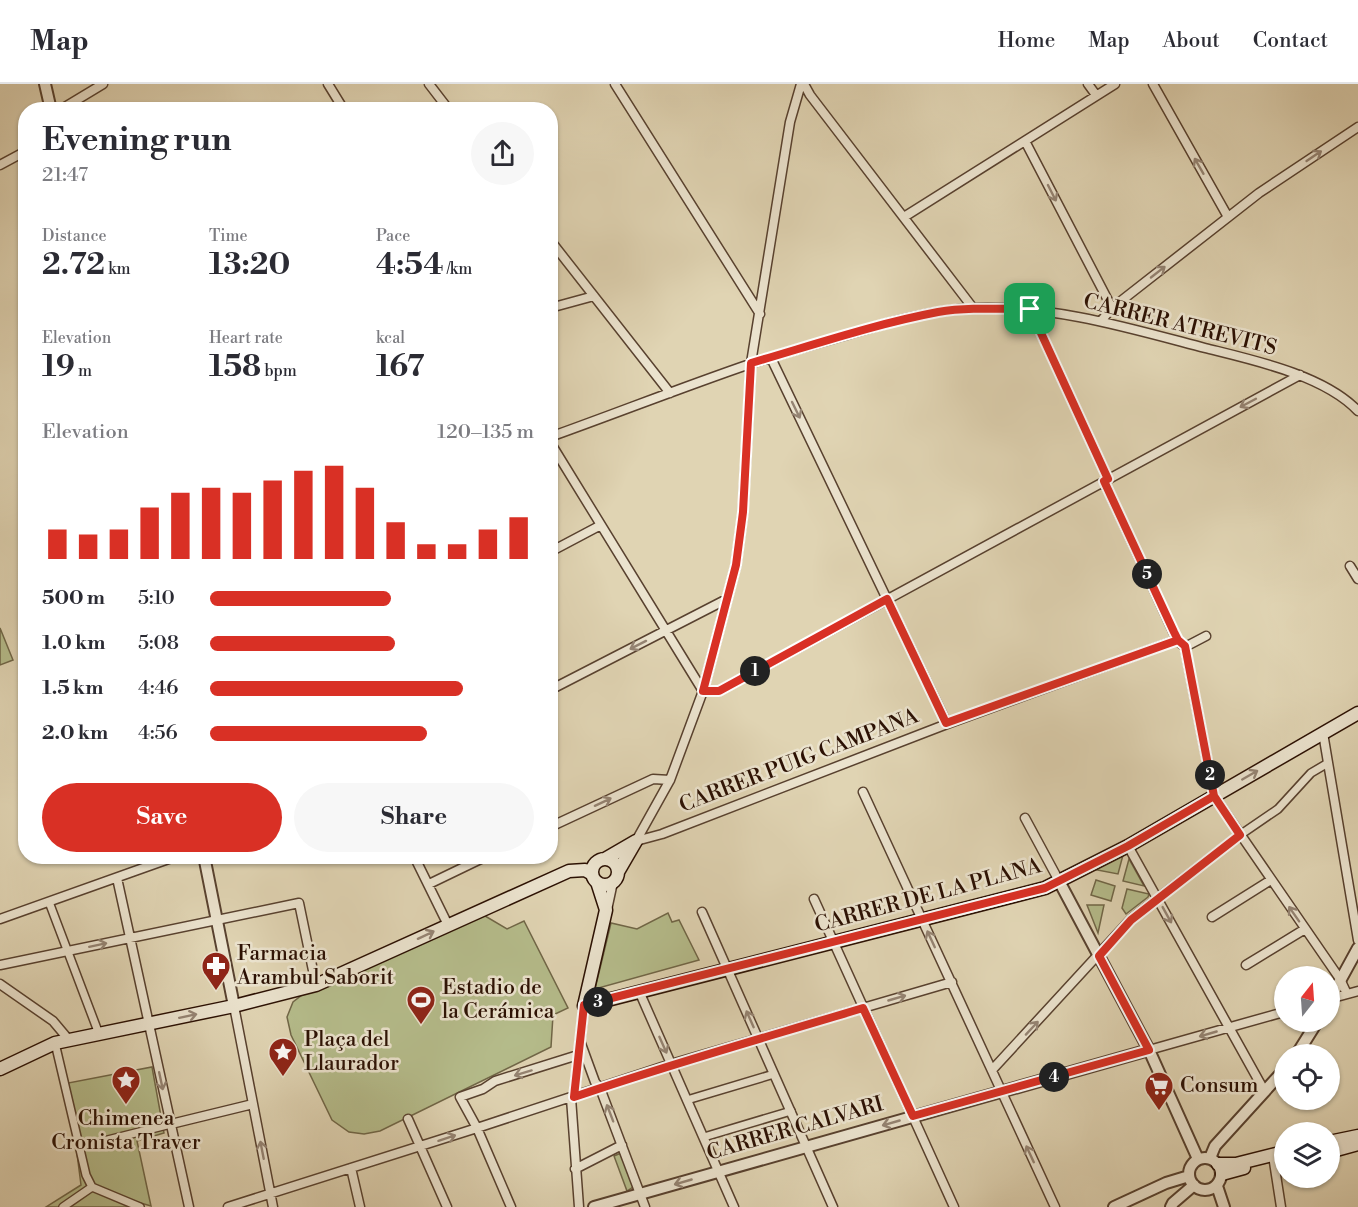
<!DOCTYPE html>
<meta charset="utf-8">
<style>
:root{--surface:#fff;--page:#f7f7f7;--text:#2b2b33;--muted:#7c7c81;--line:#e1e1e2;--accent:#d93025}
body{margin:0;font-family:"Libre Bodoni",serif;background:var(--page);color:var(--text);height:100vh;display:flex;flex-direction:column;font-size:22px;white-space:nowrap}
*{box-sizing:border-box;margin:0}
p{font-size:20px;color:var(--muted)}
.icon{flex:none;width:33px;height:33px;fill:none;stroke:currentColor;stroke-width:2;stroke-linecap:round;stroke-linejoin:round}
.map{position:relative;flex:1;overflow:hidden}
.side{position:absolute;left:18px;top:18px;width:540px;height:762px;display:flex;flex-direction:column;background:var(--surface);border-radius:24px;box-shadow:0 2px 4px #0004}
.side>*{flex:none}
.needle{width:39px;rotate:17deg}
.fabs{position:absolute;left:1274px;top:882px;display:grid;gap:12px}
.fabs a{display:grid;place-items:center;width:66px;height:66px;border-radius:50%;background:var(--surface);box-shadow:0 2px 4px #0004;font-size:30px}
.pin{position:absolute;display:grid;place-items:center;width:51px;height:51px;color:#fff;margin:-26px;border-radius:12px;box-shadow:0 3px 9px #0006}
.km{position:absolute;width:30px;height:30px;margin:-15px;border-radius:50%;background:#222;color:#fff;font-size:16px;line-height:30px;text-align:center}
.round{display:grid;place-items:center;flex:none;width:63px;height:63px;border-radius:32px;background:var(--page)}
.head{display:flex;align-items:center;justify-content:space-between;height:102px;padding:0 24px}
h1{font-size:33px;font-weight:700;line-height:45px}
.figures{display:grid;grid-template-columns:repeat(3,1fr);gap:9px;height:102px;padding:6px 24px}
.figures div{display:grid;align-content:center}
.figures b{font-size:30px;font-weight:700}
.figures small{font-size:16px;font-weight:400}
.figures p{font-size:16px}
.chart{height:168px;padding:12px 24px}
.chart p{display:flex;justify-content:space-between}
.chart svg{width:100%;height:108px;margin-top:6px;stroke:var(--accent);stroke-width:6}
.button{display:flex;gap:12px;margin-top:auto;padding:12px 24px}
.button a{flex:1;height:69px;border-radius:36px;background:var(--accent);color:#fff;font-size:24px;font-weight:700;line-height:69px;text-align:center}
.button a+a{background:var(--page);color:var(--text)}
ul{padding:0 24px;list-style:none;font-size:20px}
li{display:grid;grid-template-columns:96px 72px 1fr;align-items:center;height:45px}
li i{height:15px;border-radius:8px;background:var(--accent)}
header{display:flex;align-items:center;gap:36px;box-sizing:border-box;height:84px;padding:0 30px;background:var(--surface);border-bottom:2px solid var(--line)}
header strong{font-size:28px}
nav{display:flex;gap:33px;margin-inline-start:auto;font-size:21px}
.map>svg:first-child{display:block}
</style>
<header>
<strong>Map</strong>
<nav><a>Home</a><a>Map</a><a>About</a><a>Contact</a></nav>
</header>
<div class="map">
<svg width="1358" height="1123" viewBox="0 0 1358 1123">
<rect width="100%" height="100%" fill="#e0d4b3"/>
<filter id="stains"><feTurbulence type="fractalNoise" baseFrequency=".00333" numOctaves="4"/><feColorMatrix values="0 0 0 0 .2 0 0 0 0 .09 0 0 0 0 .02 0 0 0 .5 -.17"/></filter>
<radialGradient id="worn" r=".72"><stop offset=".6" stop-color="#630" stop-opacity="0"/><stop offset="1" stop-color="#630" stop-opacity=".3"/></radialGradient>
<!-- green -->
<path fill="#b5bc8b" stroke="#706647" stroke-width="1.5" d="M0 544 13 576 0 581Z
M1123 771 1118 790 1092 785Z
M1129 775 1144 802 1123 797Z
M1096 796 1115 802 1111 817 1091 811Z
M1127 805 1149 810 1148 813 1126 830 1122 824Z
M1087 821H1104L1098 849Z
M480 829 507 845 524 837 568 924 553 931 551 963 380 1047 364 1050 349 1048 332 1036 291 951 287 933 293 918 306 908Z
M668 829 672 838 679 836 699 876 595 905 611 839 637 845Z
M152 983 164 1049 137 1057 151 1122 92 1105 138 1123H46L81 1101 68 999Z
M621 1069 633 1103 627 1107 614 1072Z"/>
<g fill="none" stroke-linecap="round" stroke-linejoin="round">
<!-- pedestrian casing -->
<g stroke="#58412f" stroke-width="10">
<path id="pedestrian" d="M1240 751 1278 725 1311 689 1328 679
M49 818 99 950
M55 959 86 1091 92 1103 140 1123
M687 1016 774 990
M704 1053 791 1027
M80 1063 171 1040
M63 1123 92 1103"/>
</g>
<!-- minor casing -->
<g stroke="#58412f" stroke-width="11">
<path id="minor" d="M328 0 344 26
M429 0 449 26
M615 0 760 230
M804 0 810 11 973 224
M1088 0 1096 11
M1153 0 1228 133
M60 26 103 0
M1025 57 1112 224
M0 81 26 67
M904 133 1115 0
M550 156 670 309
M550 224 594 212
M1030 225 1108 395
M1101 237 1112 224 1259 109 1358 43
M771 274 947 640
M550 353C617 329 683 303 750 280 777 271 805 263 833 255 878 242 926 226 974 224 1053 221 1129 244 1205 264 1253 276 1324 291 1358 327
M550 358 703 607H719L1300 291
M1104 397 1177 556 1185 563 1214 712 1340 895 1347 910
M550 468 601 441
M1350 482 1358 495
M1185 563 1206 552
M550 606 727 515
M1323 649 1358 856
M863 708 1055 1123
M1025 734 1059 797
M550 743 653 695 670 696
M636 757 670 696 703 607 736 481 743 428 751 279 790 38 801 0
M636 757 662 750 947 640 1177 556
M1128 762 1265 1008
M414 772 448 841
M117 794 189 1123
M429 800 487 772
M814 815 954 1123
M607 826 613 798
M702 828 833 1123
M1212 833 1271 796
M0 835 177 772
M0 881 299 819 316 901
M1246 881 1305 845
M0 900 53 937 69 956
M639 907 734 1123
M1329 915 1358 907
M234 922 273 1123
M580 957 595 998 600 1004 645 1123
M1149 966 1284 928
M992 986 1131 835 1240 751
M574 1013 584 922
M571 1014 579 1123
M408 1035 447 1123
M171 1040 253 1020
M1274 1078 1281 1123
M351 1084 360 1123
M575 1085 622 1061
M228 1123 477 1044 671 980 952 898
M511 1123 477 1044 460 1013 483 1005 495 997 578 971"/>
</g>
<!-- tertiary casing -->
<g stroke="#58412f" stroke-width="14">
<path id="tertiary" d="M45 0 51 26
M204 772 234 922
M1059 797 1149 966 1198 1075
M1329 917 1358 864
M1297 970 1317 938
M1189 1090a16 16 0 1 1 32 0a16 16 0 1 1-32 0Z
M1210 1074 1215 1062 1284 986
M1217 1102 1224 1123
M594 1123 1149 966
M1114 1123 1166 1099 1189 1092
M1171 1123 1173 1119 1194 1101"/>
</g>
<!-- secondary casing -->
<g stroke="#2b1003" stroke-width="15">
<path id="secondary" d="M605 775 636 757 618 788
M592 788a13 13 0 1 1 26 0a13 13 0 1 1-26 0Z
M597 798 606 826 584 922 1045 804 1128 762 1358 629
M0 985 55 959 234 922 316 901 569 787 585 786 592 790
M1329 1058 1358 1052
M1329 1068 1358 1060
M1218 1080H1236L1284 1068
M1222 1090 1244 1084"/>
</g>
<!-- pedestrian -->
<use href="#pedestrian" stroke="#ebe3ce" stroke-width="7"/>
<!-- minor -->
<use href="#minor" stroke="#ebe3ce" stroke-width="8"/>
<!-- tertiary -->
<use href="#tertiary" stroke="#ebe3ce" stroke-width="10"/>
<!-- secondary -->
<use href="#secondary" stroke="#ebe3ce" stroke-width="12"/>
</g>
<!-- one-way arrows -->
<defs><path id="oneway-shaft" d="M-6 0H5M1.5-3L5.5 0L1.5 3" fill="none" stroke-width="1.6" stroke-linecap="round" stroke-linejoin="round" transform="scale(1.5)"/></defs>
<g stroke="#958473">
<use href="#oneway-shaft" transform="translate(1314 72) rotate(-34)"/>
<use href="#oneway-shaft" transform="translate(1199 82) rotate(-120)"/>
<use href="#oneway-shaft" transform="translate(1052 109) rotate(63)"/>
<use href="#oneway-shaft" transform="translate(1158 188) rotate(-38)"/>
<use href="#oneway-shaft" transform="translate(1248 319) rotate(152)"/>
<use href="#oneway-shaft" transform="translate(796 326) rotate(64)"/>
<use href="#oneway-shaft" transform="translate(638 561) rotate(153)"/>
<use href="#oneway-shaft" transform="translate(1250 691) rotate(-30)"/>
<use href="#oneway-shaft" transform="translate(603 718) rotate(-25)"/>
<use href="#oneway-shaft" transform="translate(1294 830) rotate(-125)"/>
<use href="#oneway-shaft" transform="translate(1167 831) rotate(61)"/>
<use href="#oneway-shaft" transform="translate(426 851) rotate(-25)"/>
<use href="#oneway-shaft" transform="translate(931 855) rotate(-115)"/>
<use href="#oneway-shaft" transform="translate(98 861) rotate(-12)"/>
<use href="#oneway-shaft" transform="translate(897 914) rotate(-16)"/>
<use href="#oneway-shaft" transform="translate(188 932) rotate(-12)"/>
<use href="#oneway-shaft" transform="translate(750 935) rotate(-114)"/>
<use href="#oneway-shaft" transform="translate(1032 944) rotate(-47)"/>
<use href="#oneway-shaft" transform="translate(1208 950) rotate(164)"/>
<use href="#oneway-shaft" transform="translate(663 961) rotate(66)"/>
<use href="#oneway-shaft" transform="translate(523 989) rotate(163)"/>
<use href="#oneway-shaft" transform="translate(161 997) rotate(78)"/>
<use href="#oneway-shaft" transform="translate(610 1029) rotate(-111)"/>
<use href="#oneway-shaft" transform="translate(891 1039) rotate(164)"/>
<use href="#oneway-shaft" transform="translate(447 1054) rotate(-18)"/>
<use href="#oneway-shaft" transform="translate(262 1066) rotate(-101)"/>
<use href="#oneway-shaft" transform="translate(1030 1070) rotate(-115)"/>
<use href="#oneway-shaft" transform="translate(683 1098) rotate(164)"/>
</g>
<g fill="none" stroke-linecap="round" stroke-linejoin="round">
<!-- route casing -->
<g stroke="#fff" stroke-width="12">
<path id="route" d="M1030 225C999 225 968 223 938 228 875 240 813 261 751 279L743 428 736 481 703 607H719L887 515 946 639 1178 556 1185 562 1214 712 1128 762 1045 804 584 921 574 1013C670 980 767 953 863 924L913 1032 1149 966 1099 872 1131 836 1240 751 1214 712 1185 562 1178 556 1174 548 1104 397 1108 395 1030 225"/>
</g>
<!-- route -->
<use href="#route" stroke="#d93025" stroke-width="8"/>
</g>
<!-- icons -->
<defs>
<g id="pharmacy-pin" transform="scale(1.5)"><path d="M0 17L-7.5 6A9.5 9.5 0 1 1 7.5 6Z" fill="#8f2418" stroke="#ebe3ce"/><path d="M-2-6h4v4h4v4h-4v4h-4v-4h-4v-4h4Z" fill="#fff"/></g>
<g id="stadium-pin" transform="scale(1.5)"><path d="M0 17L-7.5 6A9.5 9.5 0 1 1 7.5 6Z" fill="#8f2418" stroke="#ebe3ce"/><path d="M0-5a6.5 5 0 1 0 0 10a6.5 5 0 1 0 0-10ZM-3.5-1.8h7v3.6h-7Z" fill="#fff"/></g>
<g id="sight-pin" transform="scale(1.5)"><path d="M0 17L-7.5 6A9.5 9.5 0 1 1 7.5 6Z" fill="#8f2418" stroke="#ebe3ce"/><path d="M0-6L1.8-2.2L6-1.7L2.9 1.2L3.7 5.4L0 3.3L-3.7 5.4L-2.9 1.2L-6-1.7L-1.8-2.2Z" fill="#fff"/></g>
<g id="supermarket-pin" transform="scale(1.5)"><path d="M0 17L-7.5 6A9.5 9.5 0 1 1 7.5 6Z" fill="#8f2418" stroke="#ebe3ce"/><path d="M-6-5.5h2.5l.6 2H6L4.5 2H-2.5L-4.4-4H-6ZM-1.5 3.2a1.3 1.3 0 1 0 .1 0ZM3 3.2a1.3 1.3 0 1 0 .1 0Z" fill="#fff"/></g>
</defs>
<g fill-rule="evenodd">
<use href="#pharmacy-pin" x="216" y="882"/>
<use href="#stadium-pin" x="421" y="916"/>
<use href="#sight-pin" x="283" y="968"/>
<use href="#sight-pin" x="126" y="996"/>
<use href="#supermarket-pin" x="1159" y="1002"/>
</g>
<g text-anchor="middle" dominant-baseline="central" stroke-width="5" stroke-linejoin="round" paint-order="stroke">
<!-- street labels -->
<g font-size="21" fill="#2b1003" stroke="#ebe3ce">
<text transform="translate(1180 241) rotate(14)">CARRER ATREVITS</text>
<text transform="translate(799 677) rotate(-21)">CARRER PUIG CAMPANA</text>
<text transform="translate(928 812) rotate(-15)">CARRER DE LA PLANA</text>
<text transform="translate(795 1045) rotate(-16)">CARRER CALVARI</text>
</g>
<!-- poi labels -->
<g font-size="21" fill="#2b1003" stroke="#ebe3ce" text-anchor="start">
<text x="237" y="870">Farmacia<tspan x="237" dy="24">Arambul Saborit</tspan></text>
<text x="442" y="904">Estadio de<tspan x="442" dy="24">la Cerámica</tspan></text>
<text x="304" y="956">Plaça del<tspan x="304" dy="24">Llaurador</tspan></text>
<text x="1180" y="1002">Consum</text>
<text x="126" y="1035" text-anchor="middle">Chimenea<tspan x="126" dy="24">Cronista Traver</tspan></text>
</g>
</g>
<rect width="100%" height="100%" filter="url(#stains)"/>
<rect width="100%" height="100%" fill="url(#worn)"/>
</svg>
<div class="fabs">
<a><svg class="needle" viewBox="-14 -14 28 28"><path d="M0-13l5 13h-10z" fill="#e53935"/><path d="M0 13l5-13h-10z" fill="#7c7c81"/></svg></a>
<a><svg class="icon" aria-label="locate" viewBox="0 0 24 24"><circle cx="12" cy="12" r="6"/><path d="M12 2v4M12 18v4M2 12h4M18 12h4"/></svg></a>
<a><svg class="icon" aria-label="layers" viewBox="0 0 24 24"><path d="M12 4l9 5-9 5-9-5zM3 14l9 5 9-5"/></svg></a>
</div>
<div class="pin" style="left:1030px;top:225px;background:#1e9e55"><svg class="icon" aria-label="arrive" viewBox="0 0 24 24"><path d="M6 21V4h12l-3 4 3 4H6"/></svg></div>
<b class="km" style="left:755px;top:587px">1</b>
<b class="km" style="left:1210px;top:691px">2</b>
<b class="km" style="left:598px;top:918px">3</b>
<b class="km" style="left:1054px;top:993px">4</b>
<b class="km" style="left:1147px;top:490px">5</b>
<section class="side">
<div class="head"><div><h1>Evening run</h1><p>21:47</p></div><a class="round"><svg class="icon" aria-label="share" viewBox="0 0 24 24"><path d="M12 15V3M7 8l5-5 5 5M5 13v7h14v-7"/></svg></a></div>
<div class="figures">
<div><p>Distance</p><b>2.72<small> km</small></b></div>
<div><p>Time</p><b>13:20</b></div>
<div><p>Pace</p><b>4:54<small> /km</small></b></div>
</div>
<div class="figures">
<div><p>Elevation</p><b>19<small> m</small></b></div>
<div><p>Heart rate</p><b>158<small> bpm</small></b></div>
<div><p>kcal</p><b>167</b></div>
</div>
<div class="chart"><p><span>Elevation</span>120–135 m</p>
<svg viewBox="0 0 160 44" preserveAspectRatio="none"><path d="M5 44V32M15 44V34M25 44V32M35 44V23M45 44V17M55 44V15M65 44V17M75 44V12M85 44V8M95 44V6M105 44V15M115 44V29M125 44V38M135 44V38M145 44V32M155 44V27"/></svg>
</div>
<ul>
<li><b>500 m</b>5:10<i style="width:56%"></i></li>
<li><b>1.0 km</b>5:08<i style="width:57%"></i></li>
<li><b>1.5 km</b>4:46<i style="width:78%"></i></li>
<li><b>2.0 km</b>4:56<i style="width:67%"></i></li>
</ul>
<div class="button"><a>Save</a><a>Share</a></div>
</section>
</div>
